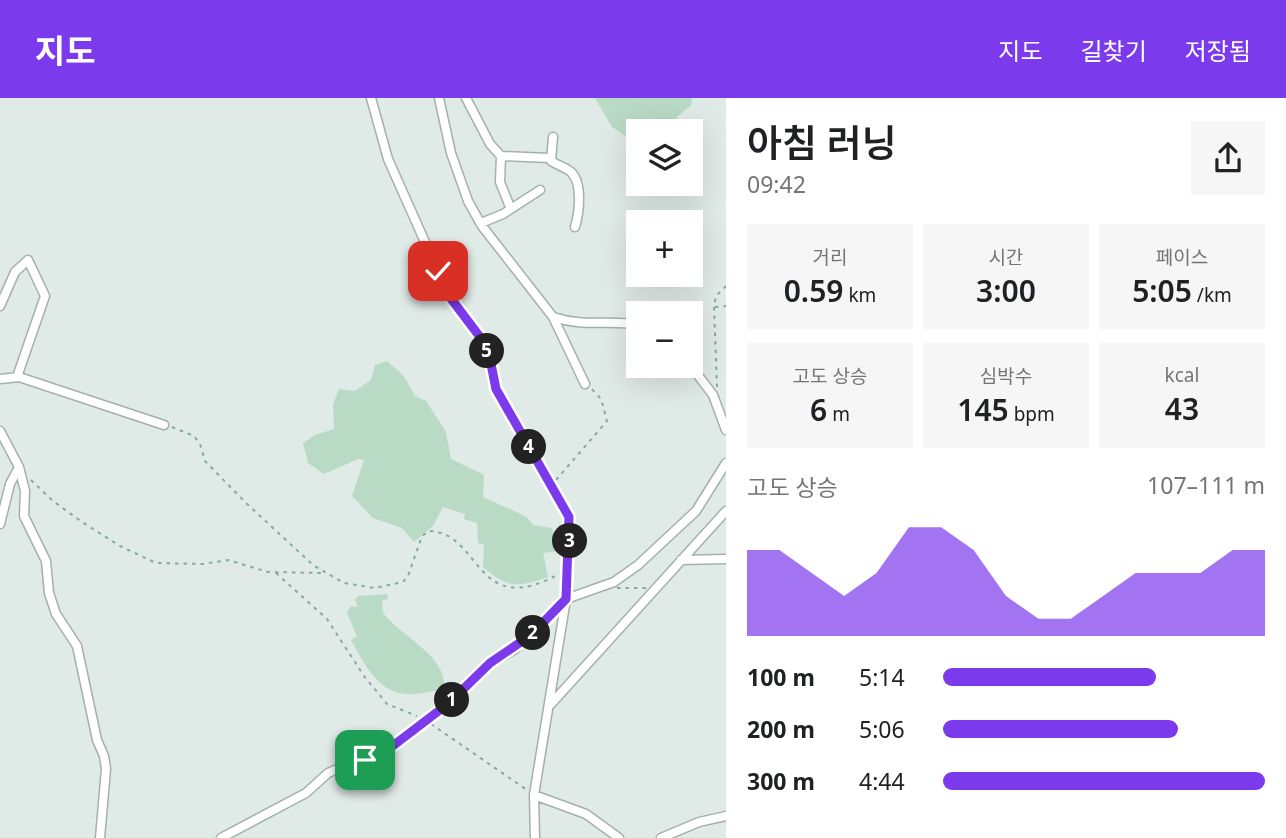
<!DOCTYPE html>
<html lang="ko">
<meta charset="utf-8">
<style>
:root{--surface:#fff;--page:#f6f6f6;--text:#202124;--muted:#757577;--accent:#7c3aed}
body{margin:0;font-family:"Noto Sans","Noto Sans KR",sans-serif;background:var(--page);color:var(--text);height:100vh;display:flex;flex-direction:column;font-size:26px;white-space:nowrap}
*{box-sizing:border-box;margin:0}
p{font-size:23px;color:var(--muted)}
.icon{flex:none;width:38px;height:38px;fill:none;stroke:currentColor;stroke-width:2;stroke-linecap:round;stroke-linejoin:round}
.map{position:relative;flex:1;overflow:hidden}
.details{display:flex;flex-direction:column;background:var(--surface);width:560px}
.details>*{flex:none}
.tools{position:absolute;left:626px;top:21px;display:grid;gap:14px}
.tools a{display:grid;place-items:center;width:77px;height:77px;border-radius:0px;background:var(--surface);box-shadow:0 7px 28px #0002;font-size:35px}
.pin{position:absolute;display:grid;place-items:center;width:60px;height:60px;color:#fff;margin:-30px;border-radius:14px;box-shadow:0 4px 10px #0006}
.km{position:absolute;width:35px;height:35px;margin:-18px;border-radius:50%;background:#222;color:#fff;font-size:19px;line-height:35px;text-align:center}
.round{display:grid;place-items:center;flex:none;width:74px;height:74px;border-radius:0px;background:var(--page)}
.head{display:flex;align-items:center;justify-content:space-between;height:119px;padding:0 21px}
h1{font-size:38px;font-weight:600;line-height:52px}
.figures{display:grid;grid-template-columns:repeat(3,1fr);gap:10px;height:119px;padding:7px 21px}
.figures div{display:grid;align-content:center;border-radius:0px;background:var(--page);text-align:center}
.figures b{font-size:30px;font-weight:600}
.figures small{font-size:19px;font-weight:400}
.figures p{font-size:19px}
.chart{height:196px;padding:14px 21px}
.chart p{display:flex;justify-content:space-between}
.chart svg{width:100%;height:126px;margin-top:7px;fill:var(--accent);opacity:.7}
ul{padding:0 21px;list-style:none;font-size:23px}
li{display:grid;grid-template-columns:112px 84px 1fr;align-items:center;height:52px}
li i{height:18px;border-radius:9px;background:var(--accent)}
header{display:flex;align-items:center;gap:42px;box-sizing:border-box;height:98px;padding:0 35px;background:var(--accent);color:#fff}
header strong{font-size:33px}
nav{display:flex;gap:38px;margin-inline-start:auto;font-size:24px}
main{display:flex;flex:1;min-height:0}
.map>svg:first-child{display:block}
</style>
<header>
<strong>지도</strong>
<nav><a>지도</a><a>길찾기</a><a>저장됨</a></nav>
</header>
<main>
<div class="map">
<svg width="726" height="740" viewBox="0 0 726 740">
<rect width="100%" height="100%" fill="#e0eae6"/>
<!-- green -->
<path fill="#b9dac5" d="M595 0H692L691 7 677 19 676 33H639V42L633 43 612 29Z
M387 263 403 277 415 298 426 303 446 334 451 361 484 377 483 399 527 419 533 427 552 430 558 453 543 455 548 479C518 489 508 491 483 469L484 447 478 445 477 425 464 421 465 416 443 409 433 428 414 444 402 430 373 420 352 398 364 362 358 361 324 376 308 365 303 345 315 337 334 331 333 306 339 291 355 293 371 282 375 267Z
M387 496 388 501 382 503 383 515C403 540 447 558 444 590 390 607 376 588 351 542L357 538 347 515 351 508 358 509 355 502 358 498Z"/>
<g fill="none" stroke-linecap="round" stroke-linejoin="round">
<!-- minor casing -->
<g stroke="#a3b1ad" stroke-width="11">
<path id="minor" d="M371 0 388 61 449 198 480 239 489 256 496 291 569 419 566 501 534 697 535 740
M439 0 451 55 468 103 482 128 553 219 585 286
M466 0 490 46 501 58 550 60
M553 39 551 63C557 67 565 69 571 74 583 85 579 116 575 129
M501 58 500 84 510 109
M481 125 503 116 540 92
M0 208 15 174 28 162 45 198 17 279
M553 219C587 230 606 221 639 227
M691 268 713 297 726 332
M0 281 19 279 164 327
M0 333 19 369 25 393 24 418 46 463 49 495 56 516 77 548 97 642 104 658 106 671 100 740
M0 426 10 386 19 369
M681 462 726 461
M551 606 726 413
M534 697 586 716 619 740
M221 740 306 695 328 675 394 647 448 605 490 565 514 552 566 501 614 484 638 467 696 413 726 365
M661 740 699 724 726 718"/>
</g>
<!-- path -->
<path stroke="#82aba2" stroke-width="2" stroke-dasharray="3.5 5" stroke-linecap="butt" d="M715 209 726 208
M717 289 714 209 716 198 726 188
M172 329 194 338 200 346 205 363 245 404 313 467 344 485 375 490 403 484 408 478 422 438 429 433C482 434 474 523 559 476
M31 382 53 403 82 424 120 448 156 465 203 466 228 462 268 474 323 475
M556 382 607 323 601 301 590 289
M276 475 327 521 364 578 387 606 417 618
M617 490H646
M431 626 527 692"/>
<!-- minor -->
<use href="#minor" stroke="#fff" stroke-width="8"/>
</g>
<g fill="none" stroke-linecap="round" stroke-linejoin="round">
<!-- route casing -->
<g stroke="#fff" stroke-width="14">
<path id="route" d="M365 662 394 647 449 605 490 565 531 537 566 501 569 419 496 291 489 256 480 239 449 198 438 173"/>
</g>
<!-- route -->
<use href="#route" stroke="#7c3aed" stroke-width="9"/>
</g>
</svg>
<div class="tools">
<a><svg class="icon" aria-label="layers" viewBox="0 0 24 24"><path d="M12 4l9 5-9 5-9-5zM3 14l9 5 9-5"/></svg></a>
<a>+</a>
<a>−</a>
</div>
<div class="pin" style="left:365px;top:662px;background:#1e9e55"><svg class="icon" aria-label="arrive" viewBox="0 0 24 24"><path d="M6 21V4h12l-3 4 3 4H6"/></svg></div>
<div class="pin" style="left:438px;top:173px;background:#d93025"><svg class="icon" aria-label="check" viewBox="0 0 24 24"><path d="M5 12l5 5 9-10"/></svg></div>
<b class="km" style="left:452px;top:602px">1</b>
<b class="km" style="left:533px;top:535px">2</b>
<b class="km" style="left:570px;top:443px">3</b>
<b class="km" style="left:529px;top:349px">4</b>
<b class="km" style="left:487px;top:253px">5</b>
</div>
<section class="details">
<div class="head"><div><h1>아침 러닝</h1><p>09:42</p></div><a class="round"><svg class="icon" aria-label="share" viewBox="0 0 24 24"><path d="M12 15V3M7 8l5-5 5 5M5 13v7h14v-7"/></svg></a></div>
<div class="figures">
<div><p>거리</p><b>0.59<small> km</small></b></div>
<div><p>시간</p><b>3:00</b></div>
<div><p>페이스</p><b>5:05<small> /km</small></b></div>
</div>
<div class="figures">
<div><p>고도 상승</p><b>6<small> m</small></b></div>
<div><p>심박수</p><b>145<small> bpm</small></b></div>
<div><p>kcal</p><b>43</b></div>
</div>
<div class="chart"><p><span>고도 상승</span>107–111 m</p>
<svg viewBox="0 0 160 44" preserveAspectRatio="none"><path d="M0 44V14L10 14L20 22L30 30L40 22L50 6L60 6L70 14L80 30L90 38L100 38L110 30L120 22L130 22L140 22L150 14L160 14V44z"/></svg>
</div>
<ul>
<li><b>100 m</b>5:14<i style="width:66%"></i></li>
<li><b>200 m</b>5:06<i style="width:73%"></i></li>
<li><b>300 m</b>4:44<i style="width:100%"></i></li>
</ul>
</section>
</main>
